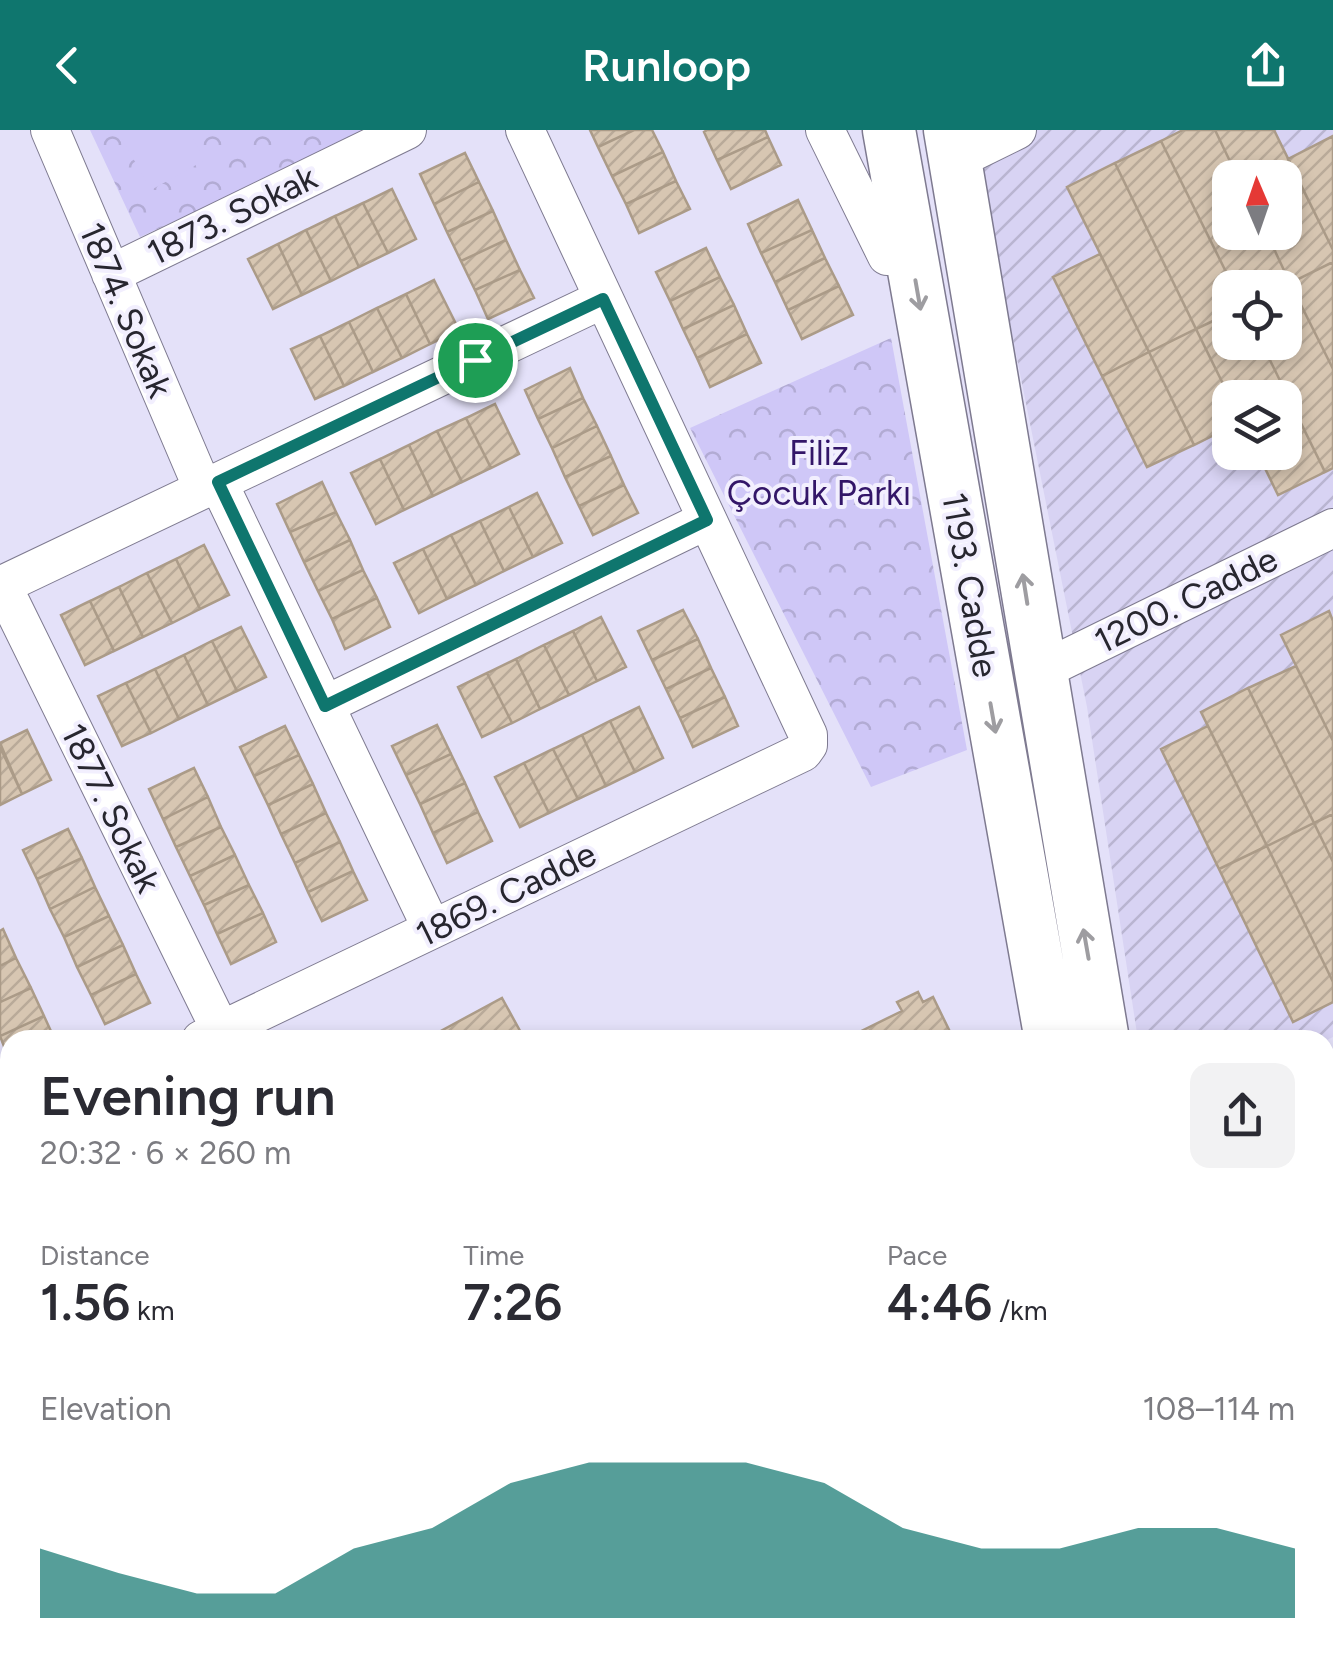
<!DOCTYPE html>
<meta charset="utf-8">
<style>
:root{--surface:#fff;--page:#f2f2f3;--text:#2b2b33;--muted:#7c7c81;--accent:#0f766e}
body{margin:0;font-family:Figtree,sans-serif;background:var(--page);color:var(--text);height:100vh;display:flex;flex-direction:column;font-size:38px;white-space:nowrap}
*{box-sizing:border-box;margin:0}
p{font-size:32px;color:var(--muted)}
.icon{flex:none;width:55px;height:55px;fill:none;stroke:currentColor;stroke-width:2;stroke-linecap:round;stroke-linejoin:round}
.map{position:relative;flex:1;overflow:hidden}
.sheet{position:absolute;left:0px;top:900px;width:1335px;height:642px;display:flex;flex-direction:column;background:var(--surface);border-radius:30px 30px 0 0;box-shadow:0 5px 15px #0003}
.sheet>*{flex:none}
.needle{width:65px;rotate:358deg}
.buttons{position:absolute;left:1212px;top:30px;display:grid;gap:20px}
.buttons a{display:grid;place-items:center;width:90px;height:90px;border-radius:20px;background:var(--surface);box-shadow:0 5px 15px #0003;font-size:50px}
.pin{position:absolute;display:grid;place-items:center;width:85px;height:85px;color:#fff;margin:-42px;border:5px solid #fff;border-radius:50%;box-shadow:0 2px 10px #0007}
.round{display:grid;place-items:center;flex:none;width:105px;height:105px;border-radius:20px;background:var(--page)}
.headline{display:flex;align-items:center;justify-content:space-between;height:170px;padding:0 40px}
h1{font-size:55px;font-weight:600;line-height:75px}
.metrics{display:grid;grid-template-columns:repeat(3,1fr);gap:15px;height:170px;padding:10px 40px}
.metrics div{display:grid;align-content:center}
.metrics b{font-size:50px;font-weight:600}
.metrics small{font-size:28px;font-weight:400}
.metrics p{font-size:28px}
.chart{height:280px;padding:20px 40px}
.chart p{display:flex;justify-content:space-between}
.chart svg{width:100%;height:180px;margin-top:10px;fill:var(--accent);opacity:.7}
header{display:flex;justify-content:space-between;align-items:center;height:130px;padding:0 40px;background:var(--accent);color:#fff;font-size:45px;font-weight:600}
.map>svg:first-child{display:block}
</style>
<header><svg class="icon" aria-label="back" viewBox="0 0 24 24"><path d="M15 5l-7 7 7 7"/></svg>Runloop<svg class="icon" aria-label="share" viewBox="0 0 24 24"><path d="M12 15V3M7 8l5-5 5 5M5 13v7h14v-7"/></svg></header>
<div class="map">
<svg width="1333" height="1541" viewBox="0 0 1333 1541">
<defs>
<pattern id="industrial-furrows" width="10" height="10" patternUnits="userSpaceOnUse" patternTransform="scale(2.5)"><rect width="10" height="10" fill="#d8d3f3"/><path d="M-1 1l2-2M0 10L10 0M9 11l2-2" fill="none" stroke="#b9b5d1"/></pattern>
<pattern id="park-crowns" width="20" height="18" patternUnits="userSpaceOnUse" patternTransform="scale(2.5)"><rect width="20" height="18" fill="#cfc7f7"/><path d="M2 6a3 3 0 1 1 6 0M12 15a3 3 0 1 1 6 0" fill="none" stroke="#b2abd4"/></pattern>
<pattern id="building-hatch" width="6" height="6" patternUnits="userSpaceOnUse" patternTransform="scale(2.5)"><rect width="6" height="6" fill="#d7c6b2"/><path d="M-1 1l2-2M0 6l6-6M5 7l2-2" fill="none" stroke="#b9aa99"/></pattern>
</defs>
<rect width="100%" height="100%" fill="#e4e1f9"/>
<!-- industrial -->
<path fill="url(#industrial-furrows)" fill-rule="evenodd" d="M971 0H1333V907L1325 911 1138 910 1087 577ZM1230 48H1285V102H1230ZM1230 158H1285V212H1230ZM1230 268H1285V322H1230Z"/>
<!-- park -->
<path fill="url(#park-crowns)" d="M90 0H372L140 107Z
M891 208 967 620 871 657 690 298Z
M1333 1108V1459L1325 1457V1112Z"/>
<!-- garden -->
<path fill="#cfc7f7" d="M117 0H188L205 30 151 60Z
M10 1090V1439L5 1442 0 1432V1095Z"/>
<!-- building -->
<path fill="url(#building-hatch)" stroke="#ab9b88" stroke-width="2.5" d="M590 0H634L598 17Z
M634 0H652L663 22 612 46 598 17Z
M707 0H765L768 7 717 30 704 2Z
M1183 0H1215L1238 48H1230V102H1266L1290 153 1281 158H1234L1161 11Z
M1215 0H1274L1333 120V132L1290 153 1266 102H1285V48H1238Z
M1333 6V120L1288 29Z
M768 7 781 35 731 59 717 30Z
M1161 11 1234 158H1230V183L1196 199 1115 33Z
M663 22 676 51 626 74 612 46Z
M465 23 479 52 434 74 420 44Z
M1115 33 1196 199 1149 222 1067 57Z
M676 51 690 79 639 103 626 74Z
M479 52 493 81 447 102 434 74Z
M392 59 416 109 388 123 363 73Z
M798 70 812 100 761 123 748 94Z
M363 73 388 123 359 137 335 86Z
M493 81 506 110 461 131 447 102Z
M335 86 359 137 331 151 306 100Z
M306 100 331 151 302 165 278 114Z
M812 100 825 128 775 152 761 123Z
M506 110 520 140 475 160 461 131Z
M278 114 302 165 273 179 248 129Z
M706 118 720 147 670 171 656 142Z
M1100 124 1149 222 1102 246 1053 147Z
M825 128 839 156 788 180 775 152Z
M1333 132V239L1290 153Z
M520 140 534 168 488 189 475 160Z
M720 147 734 175 683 199 670 171Z
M434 150 459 200 430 214 406 164Z
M1290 153 1333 239V338L1325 342 1261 212H1285V158H1281Z
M839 156 853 185 802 209 788 180Z
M406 164 430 214 402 228 377 178Z
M734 175 747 204 697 228 683 199Z
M377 178 402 228 373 242 349 192Z
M1230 183V212H1261L1325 342 1278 365 1257 322H1285V268H1230L1196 199Z
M349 192 373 242 344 256 320 206Z
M1196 199 1230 268V297L1194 315 1149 222Z
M747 204 761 233 710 257 697 228Z
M320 206 344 256 315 269 291 219Z
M1149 222 1194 315 1147 337 1102 246Z
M570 238 583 268 538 289 525 260Z
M583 268 597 296 552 318 538 289Z
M495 274 519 324 491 338 466 288Z
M466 288 491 338 462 352 437 301Z
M597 296 611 326 565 347 552 318Z
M437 301 462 352 433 366 409 315Z
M409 315 433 366 404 380 380 329Z
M611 326 624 355 579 376 565 347Z
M380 329 404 380 376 394 351 343Z
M322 352 336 382 290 402 277 374Z
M624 355 638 383 593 405 579 376Z
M537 363 562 413 533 427 509 377Z
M509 377 533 427 504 441 480 391Z
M336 382 350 410 304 432 290 402Z
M480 391 504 441 476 455 451 405Z
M451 405 476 455 447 469 423 419Z
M350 410 363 440 318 461 304 432Z
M204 415 229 465 200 479 176 429Z
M423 419 447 469 419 483 394 433Z
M176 429 200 479 172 493 147 443Z
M363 440 377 468 332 489 318 461Z
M147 443 172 493 143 507 119 457Z
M119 457 143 507 114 521 90 471Z
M377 468 390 497 345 519 332 489Z
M90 471 114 521 85 535 61 485Z
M683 480 698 509 652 530 638 501Z
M1329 481 1333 491V611L1281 505Z
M601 487 626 537 597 551 573 501Z
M241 497 266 547 237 561 212 511Z
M573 501 597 551 569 565 544 515Z
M698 509 711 538 666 559 652 530Z
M212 511 237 561 208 575 184 525Z
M544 515 569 565 540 579 516 529Z
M184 525 208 575 179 589 155 539Z
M516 529 540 579 512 593 487 543Z
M1296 536 1333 611V684L1314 693 1248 558Z
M711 538 725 567 680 588 666 559Z
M155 539 179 589 151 603 126 553Z
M487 543 512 593 482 607 458 557Z
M126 553 151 603 122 616 98 566Z
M1248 558 1314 693 1267 716 1201 582Z
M725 567 738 596 693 617 680 588Z
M639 577 663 628 635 642 610 591Z
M610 591 635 642 606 656 582 605Z
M437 595 451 624 406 645 392 616Z
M285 596 299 625 254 646 240 617Z
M1208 596 1267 716 1219 739 1161 619Z
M27 600 51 650 22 664 0 613Z
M582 605 606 656 578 669 553 619Z
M0 617 22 664 0 675Z
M553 619 578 669 549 683 524 633Z
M451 624 465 653 420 674 406 645Z
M299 625 313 654 268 675 254 646Z
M524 633 549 683 520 697 495 647Z
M194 638 208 667 163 689 149 659Z
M465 653 478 682 433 703 420 674Z
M313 654 326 683 281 704 268 675Z
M208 667 221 697 176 717 163 689Z
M478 682 492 711 447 733 433 703Z
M326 683 340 712 295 733 281 704Z
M1333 684V732L1314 693Z
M1314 693 1333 732V852L1267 716Z
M221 697 235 725 190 746 176 717Z
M68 699 82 728 37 749 23 720Z
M340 712 353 741 308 762 295 733Z
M1267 716 1333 852V872L1293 892 1219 739Z
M235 725 249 755 204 775 190 746Z
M82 728 95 757 50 779 37 749Z
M353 741 367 770 322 791 308 762Z
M249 755 263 783 217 804 204 775Z
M95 757 109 786 64 807 50 779Z
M263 783 276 812 231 834 217 804Z
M109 786 123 815 77 837 64 807Z
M3 799 16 828 0 836V801Z
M123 815 136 844 91 865 77 837Z
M16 828 31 858 0 872V836Z
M136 844 150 873 105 894 91 865Z
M31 858 44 886 0 906V872Z
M918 862 923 872 933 867 954 910H843L902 881 897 872Z
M502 868 525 910H424Z
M44 886 55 910H10V932L0 906Z
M545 1532H590L573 1541H549Z
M663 1532H690L694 1541H647Z
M751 1532H812L796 1541H755Z
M886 1532H950L935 1541H891Z
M1022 1532H1081L1084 1537 1077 1541H1019L1016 1536Z
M1126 1532H1166L1151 1541H1131Z
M1166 1532H1197L1202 1541H1151Z
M1291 1532 1292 1535 1281 1541H1229L1225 1533Z"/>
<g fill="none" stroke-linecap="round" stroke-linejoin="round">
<!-- minor casing -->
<g stroke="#7e7a90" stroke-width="40">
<path id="minor" d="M50 0 203 359
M825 0 887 126
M954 31 1017 0
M111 144 407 0
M218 352 432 799
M2 455 221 901
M0 456 603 169
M1039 542 1333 398
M325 575 707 390
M201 910 803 622 808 615V605L525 0
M0 1006 10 1001
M1325 1473 1333 1475"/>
</g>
<!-- secondary casing -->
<g stroke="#7e7a90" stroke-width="55">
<path id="secondary" d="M889 0 1051 910
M950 0 1103 910"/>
</g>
<!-- primary casing -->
<g stroke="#7e7a90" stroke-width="58">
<path id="primary" d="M1325 963 1333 959
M1325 1046 1333 1043
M106 1541 131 1532
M192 1541 201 1532
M317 1541 335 1532"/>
</g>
<!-- minor -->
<use href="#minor" stroke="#fff" stroke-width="38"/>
<!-- secondary -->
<use href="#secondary" stroke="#fff" stroke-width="52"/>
<!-- primary -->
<use href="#primary" stroke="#fff" stroke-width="55"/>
<!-- rail -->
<path stroke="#42414c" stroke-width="8" stroke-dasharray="12 12" stroke-linecap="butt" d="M1325 986 1333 982
M1325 1015 1333 1011
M160 1541 178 1532
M222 1541 240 1532"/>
</g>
<!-- one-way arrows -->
<defs><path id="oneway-shaft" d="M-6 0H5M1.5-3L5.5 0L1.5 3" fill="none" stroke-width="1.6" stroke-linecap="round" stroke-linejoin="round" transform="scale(2.5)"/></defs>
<g stroke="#9e9da1">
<use href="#oneway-shaft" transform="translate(918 165) rotate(80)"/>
<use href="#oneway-shaft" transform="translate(1025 459) rotate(-99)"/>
<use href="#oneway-shaft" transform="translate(993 588) rotate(80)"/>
<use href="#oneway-shaft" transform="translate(1086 814) rotate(-100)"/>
</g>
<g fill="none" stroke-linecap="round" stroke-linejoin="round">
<!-- route casing -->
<g stroke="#fff" stroke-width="20">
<path id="route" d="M603 169 707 390 325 576 218 352Z"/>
</g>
<!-- route -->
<use href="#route" stroke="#0f766e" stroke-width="12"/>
</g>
<g text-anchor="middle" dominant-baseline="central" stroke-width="8" stroke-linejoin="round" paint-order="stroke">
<!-- street labels -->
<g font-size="35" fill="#27262f" stroke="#f2effe">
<text transform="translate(232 85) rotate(-26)">1873. Sokak</text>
<text transform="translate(126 180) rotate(67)">1874. Sokak</text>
<text transform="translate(970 455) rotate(80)">1193. Cadde</text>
<text transform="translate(1186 470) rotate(-26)">1200. Cadde</text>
<text transform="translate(111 678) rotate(64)">1877. Sokak</text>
<text transform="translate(506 764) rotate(-26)">1869. Cadde</text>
</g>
<!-- park labels -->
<g font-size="35" fill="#331668" stroke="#f2effe">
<text x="819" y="323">Filiz<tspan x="819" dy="40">Çocuk Parkı</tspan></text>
</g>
</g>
</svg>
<div class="buttons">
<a><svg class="needle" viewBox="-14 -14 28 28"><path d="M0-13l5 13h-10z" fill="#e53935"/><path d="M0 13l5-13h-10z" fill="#7c7c81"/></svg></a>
<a><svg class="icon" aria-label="locate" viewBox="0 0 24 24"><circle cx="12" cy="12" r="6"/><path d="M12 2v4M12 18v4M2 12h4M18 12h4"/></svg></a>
<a><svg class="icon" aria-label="layers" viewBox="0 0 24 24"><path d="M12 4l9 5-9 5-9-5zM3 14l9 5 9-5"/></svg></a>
</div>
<div class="pin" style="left:475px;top:230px;background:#1e9e55"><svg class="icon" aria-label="arrive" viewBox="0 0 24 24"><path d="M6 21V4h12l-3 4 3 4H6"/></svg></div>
<section class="sheet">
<div class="headline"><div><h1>Evening run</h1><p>20:32 · 6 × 260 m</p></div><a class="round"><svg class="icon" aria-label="share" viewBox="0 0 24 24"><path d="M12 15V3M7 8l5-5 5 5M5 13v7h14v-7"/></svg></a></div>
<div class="metrics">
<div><p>Distance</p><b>1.56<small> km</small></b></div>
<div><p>Time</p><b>7:26</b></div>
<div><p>Pace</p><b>4:46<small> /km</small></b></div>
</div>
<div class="chart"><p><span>Elevation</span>108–114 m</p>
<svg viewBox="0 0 160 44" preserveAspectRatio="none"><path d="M0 44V27L10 33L20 38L30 38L40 27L50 22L60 11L70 6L80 6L90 6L100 11L110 22L120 27L130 27L140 22L150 22L160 27V44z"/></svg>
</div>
</section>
</div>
